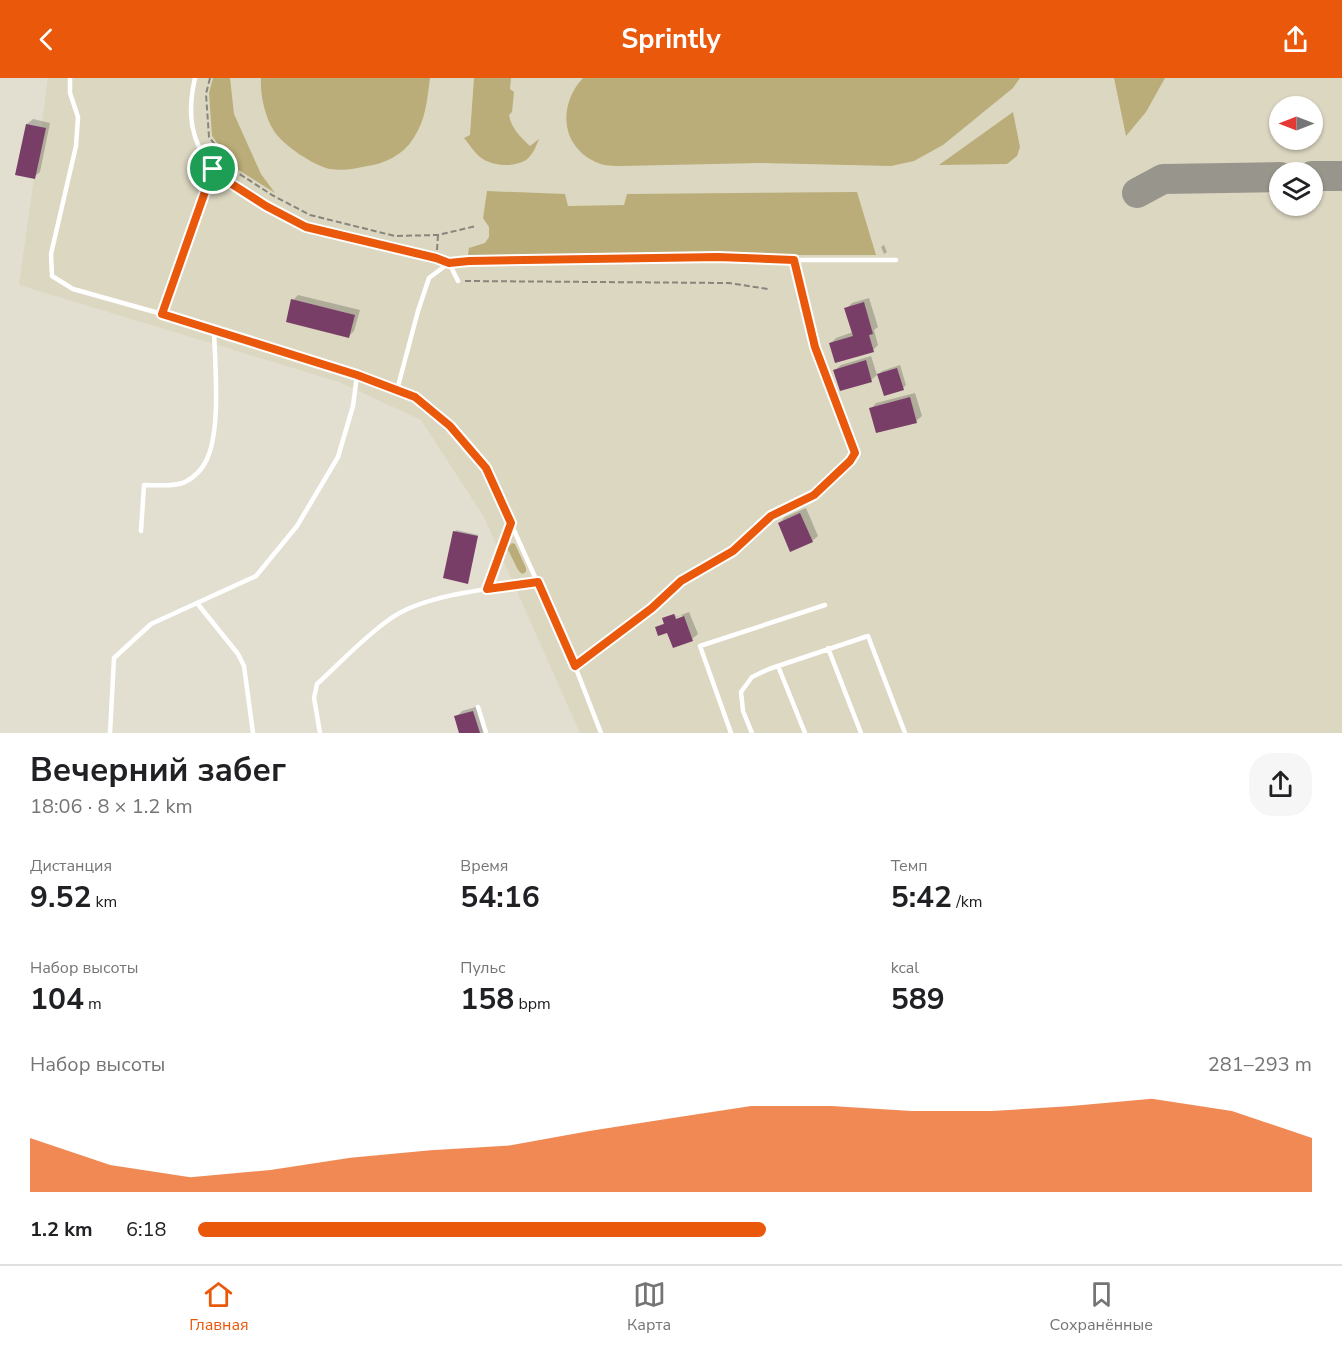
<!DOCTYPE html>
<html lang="ru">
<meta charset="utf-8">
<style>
:root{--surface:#fff;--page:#f6f6f6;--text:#202124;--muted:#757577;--line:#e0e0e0;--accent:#ea580c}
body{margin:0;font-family:"Nunito Sans",sans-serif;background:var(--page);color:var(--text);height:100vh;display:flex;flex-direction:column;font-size:22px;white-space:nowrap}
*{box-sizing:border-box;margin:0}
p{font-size:20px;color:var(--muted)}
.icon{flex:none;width:33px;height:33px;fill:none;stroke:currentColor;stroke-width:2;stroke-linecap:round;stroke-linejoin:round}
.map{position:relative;height:655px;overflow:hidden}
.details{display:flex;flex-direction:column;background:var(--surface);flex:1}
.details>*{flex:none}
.needle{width:39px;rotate:270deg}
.fabs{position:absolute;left:1269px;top:18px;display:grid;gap:12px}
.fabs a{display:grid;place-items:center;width:54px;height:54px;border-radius:50%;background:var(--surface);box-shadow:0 2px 4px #0004;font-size:30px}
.pin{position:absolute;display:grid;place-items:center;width:51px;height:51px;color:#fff;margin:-26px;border:3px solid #fff;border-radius:50%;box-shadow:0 2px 6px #0007}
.round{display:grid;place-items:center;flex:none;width:63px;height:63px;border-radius:24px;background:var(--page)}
.overview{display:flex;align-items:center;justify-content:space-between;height:102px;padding:0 30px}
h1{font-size:33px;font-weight:700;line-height:45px}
.stats{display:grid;grid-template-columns:repeat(3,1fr);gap:9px;height:102px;padding:6px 30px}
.stats div{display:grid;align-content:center}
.stats b{font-size:30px;font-weight:700}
.stats small{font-size:16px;font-weight:400}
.stats p{font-size:16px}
.chart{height:168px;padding:12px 30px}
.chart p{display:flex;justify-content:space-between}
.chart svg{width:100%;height:108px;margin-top:6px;fill:var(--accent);opacity:.7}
ul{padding:0 30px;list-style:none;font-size:20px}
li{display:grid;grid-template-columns:96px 72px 1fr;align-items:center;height:45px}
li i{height:15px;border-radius:8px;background:var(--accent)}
header{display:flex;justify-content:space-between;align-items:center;height:78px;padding:0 30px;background:var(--accent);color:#fff;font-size:27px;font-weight:700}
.dock{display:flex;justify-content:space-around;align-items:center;height:84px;border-top:2px solid var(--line);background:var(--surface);font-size:16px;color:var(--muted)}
.dock a{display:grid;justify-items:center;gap:3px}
.dock .current{color:var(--accent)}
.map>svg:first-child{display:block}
</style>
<header><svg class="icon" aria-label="back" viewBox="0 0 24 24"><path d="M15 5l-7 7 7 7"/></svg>Sprintly<svg class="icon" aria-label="share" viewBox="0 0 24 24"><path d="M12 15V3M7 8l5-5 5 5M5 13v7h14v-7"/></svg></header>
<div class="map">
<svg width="1342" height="655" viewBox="0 0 1342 655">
<rect width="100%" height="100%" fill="#e2dfd1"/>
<!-- built -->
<path fill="#dcd7c1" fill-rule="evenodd" d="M48 0H1342V655H580L484 439 421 342 339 304 19 207ZM1280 28H1312V62H1280ZM1280 94H1312V128H1280Z"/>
<!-- green -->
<path fill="#baad79" d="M213 0H230L234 36 261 96 275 115 237 91 212 58 209 15Z
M261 0H430C427 22 426 42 413 61 403 77 384 86 367 88 354 91 343 93 330 91 314 88 283 67 274 53 265 39 260 17 261 0Z
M474 0H511L510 11 514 14 512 34 509 37C511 49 520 59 530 68L539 61C536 68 533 77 526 82 514 90 491 88 480 79 474 74 469 66 464 60L470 57Z
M583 0H1020L1013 10 943 67 914 83 891 88 760 85 621 88C614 88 605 88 598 85 561 70 557 28 583 0Z
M1114 0H1165L1146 34 1126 58Z
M1013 34 1020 69 1017 78 1007 86 939 87Z
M487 113 565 116 568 128 624 127 627 116 857 114 876 177H468L469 170 485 165 489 159V149L483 140Z
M512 465 515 466 526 490V494L522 496 518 492 507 470Z"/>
<!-- shadow -->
<path fill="#0003" fill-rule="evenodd" d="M33 41 50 45 40 94 34 99 27 46Z
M884 167 887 174 884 176 881 169Z
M298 217 360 232 354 253 349 258 293 222Z
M869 220 878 249 874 252 878 267 873 272 831 265 836 260 853 254 846 231 852 225Z
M871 278 877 297 871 302 835 292 841 287Z
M900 287 906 307 903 310 879 296 882 293Z
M915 315 922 338 916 343 871 331 876 325Z
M806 430 818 458 812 463 779 445 785 439Z
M456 452 478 457 468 503 455 454Z
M689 534 698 556 692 561 658 548 665 545V539L675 536 676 539ZM682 537 683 540 670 545V542Z
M479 628 486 655H461L456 639 462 633Z"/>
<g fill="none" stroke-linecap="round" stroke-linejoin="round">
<!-- taxiway -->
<path stroke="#98968c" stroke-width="30" d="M1312 98H1342
M1137 115 1163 101 1280 99"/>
</g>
<!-- building -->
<path fill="#793e68" d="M26 46 46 50 35 101 15 97Z
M291 221 355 237 349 260 286 244Z
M864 224 873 256 869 257 874 274 835 285 829 265 853 258 844 230Z
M866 282 872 304 840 313 833 292Z
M897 290 904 312 884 318 877 296Z
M910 319 917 345 876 355 869 330Z
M800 435 813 464 790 474 778 445Z
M453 453 478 458 468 506 443 500Z
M674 536 676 541 684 538 693 563 673 570 667 555 658 558 655 549 664 546 662 540Z
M473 633 480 655H459L454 638Z"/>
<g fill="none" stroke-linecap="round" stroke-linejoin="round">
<!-- path -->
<path stroke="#87857c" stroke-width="2" stroke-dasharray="6 3" stroke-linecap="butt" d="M210 0 206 16 209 59 235 93 272 117 310 137 395 158 438 157 476 148
M437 172 438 157
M465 203 729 205 768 211"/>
<!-- lane -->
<path stroke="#fff" stroke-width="4.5" d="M70 0V15L78 39 76 68 51 176 52 198 73 211 162 236
M195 0C187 35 190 63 213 91
M357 297 415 319 450 348 486 390 575 588 601 655
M397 312 418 233 429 200 449 185 458 203
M141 453 144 407C156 407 175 409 185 404 195 399 203 390 207 381 221 351 215 286 214 252
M487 511 510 446
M197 525 238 576 244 588 253 655
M828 570 861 655
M575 588 652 530 681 503 733 473 771 438 814 417 850 383 855 375 815 269 794 182
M778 588 805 655
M478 629 486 655
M110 655 114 580 151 546 256 498 297 448 338 379 353 328 357 297 162 236 213 91 227 103 266 128 306 149 436 180 449 185 469 183 718 179 794 182H896
M320 655 314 620 317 606C340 585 364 559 390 541 424 516 495 510 538 504
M731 655 700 568 825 527
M752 655 743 633 741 614 752 599 769 591 868 558 905 655"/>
</g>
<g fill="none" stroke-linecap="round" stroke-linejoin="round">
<!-- route casing -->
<g stroke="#fff" stroke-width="12">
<path id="route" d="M213 91 227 103 266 128 306 149 436 180 449 185 469 183 718 179 794 182 815 269 855 375 850 383 814 417 771 438 733 473 681 503 652 530 575 588 538 504 487 511 511 445 486 390 450 348 415 319 357 297 162 236Z"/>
</g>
<!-- route -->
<use href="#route" stroke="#ea580c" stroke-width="8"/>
</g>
</svg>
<div class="fabs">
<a><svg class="needle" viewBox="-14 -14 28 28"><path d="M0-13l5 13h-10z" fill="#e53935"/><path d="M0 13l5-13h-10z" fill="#757577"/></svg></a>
<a><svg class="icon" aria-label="layers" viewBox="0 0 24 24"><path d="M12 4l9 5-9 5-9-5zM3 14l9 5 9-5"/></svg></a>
</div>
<div class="pin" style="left:213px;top:91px;background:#1e9e55"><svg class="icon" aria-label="arrive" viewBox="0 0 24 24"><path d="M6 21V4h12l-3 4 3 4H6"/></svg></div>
</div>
<section class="details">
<div class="overview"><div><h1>Вечерний забег</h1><p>18:06 · 8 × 1.2 km</p></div><a class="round"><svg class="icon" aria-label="share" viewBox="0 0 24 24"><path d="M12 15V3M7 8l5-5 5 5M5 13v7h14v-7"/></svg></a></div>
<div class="stats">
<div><p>Дистанция</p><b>9.52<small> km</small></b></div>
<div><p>Время</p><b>54:16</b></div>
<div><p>Темп</p><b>5:42<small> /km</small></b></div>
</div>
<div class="stats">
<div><p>Набор высоты</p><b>104<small> m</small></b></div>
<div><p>Пульс</p><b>158<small> bpm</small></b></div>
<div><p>kcal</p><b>589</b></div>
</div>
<div class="chart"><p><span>Набор высоты</span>281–293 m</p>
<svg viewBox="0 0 160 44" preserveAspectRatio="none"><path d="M0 44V22L10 33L20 38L30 35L40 30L50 27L60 25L70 19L80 14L90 9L100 9L110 11L120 11L130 9L140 6L150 11L160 22V44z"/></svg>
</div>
<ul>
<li><b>1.2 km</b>6:18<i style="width:51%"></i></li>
</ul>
</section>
<nav class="dock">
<a class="current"><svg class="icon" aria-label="home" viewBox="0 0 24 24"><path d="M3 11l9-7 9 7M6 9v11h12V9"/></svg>Главная</a>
<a><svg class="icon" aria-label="map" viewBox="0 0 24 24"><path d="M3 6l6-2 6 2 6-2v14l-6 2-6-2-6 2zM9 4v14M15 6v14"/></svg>Карта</a>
<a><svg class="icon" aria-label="saved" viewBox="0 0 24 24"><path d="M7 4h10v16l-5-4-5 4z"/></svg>Сохранённые</a>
</nav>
